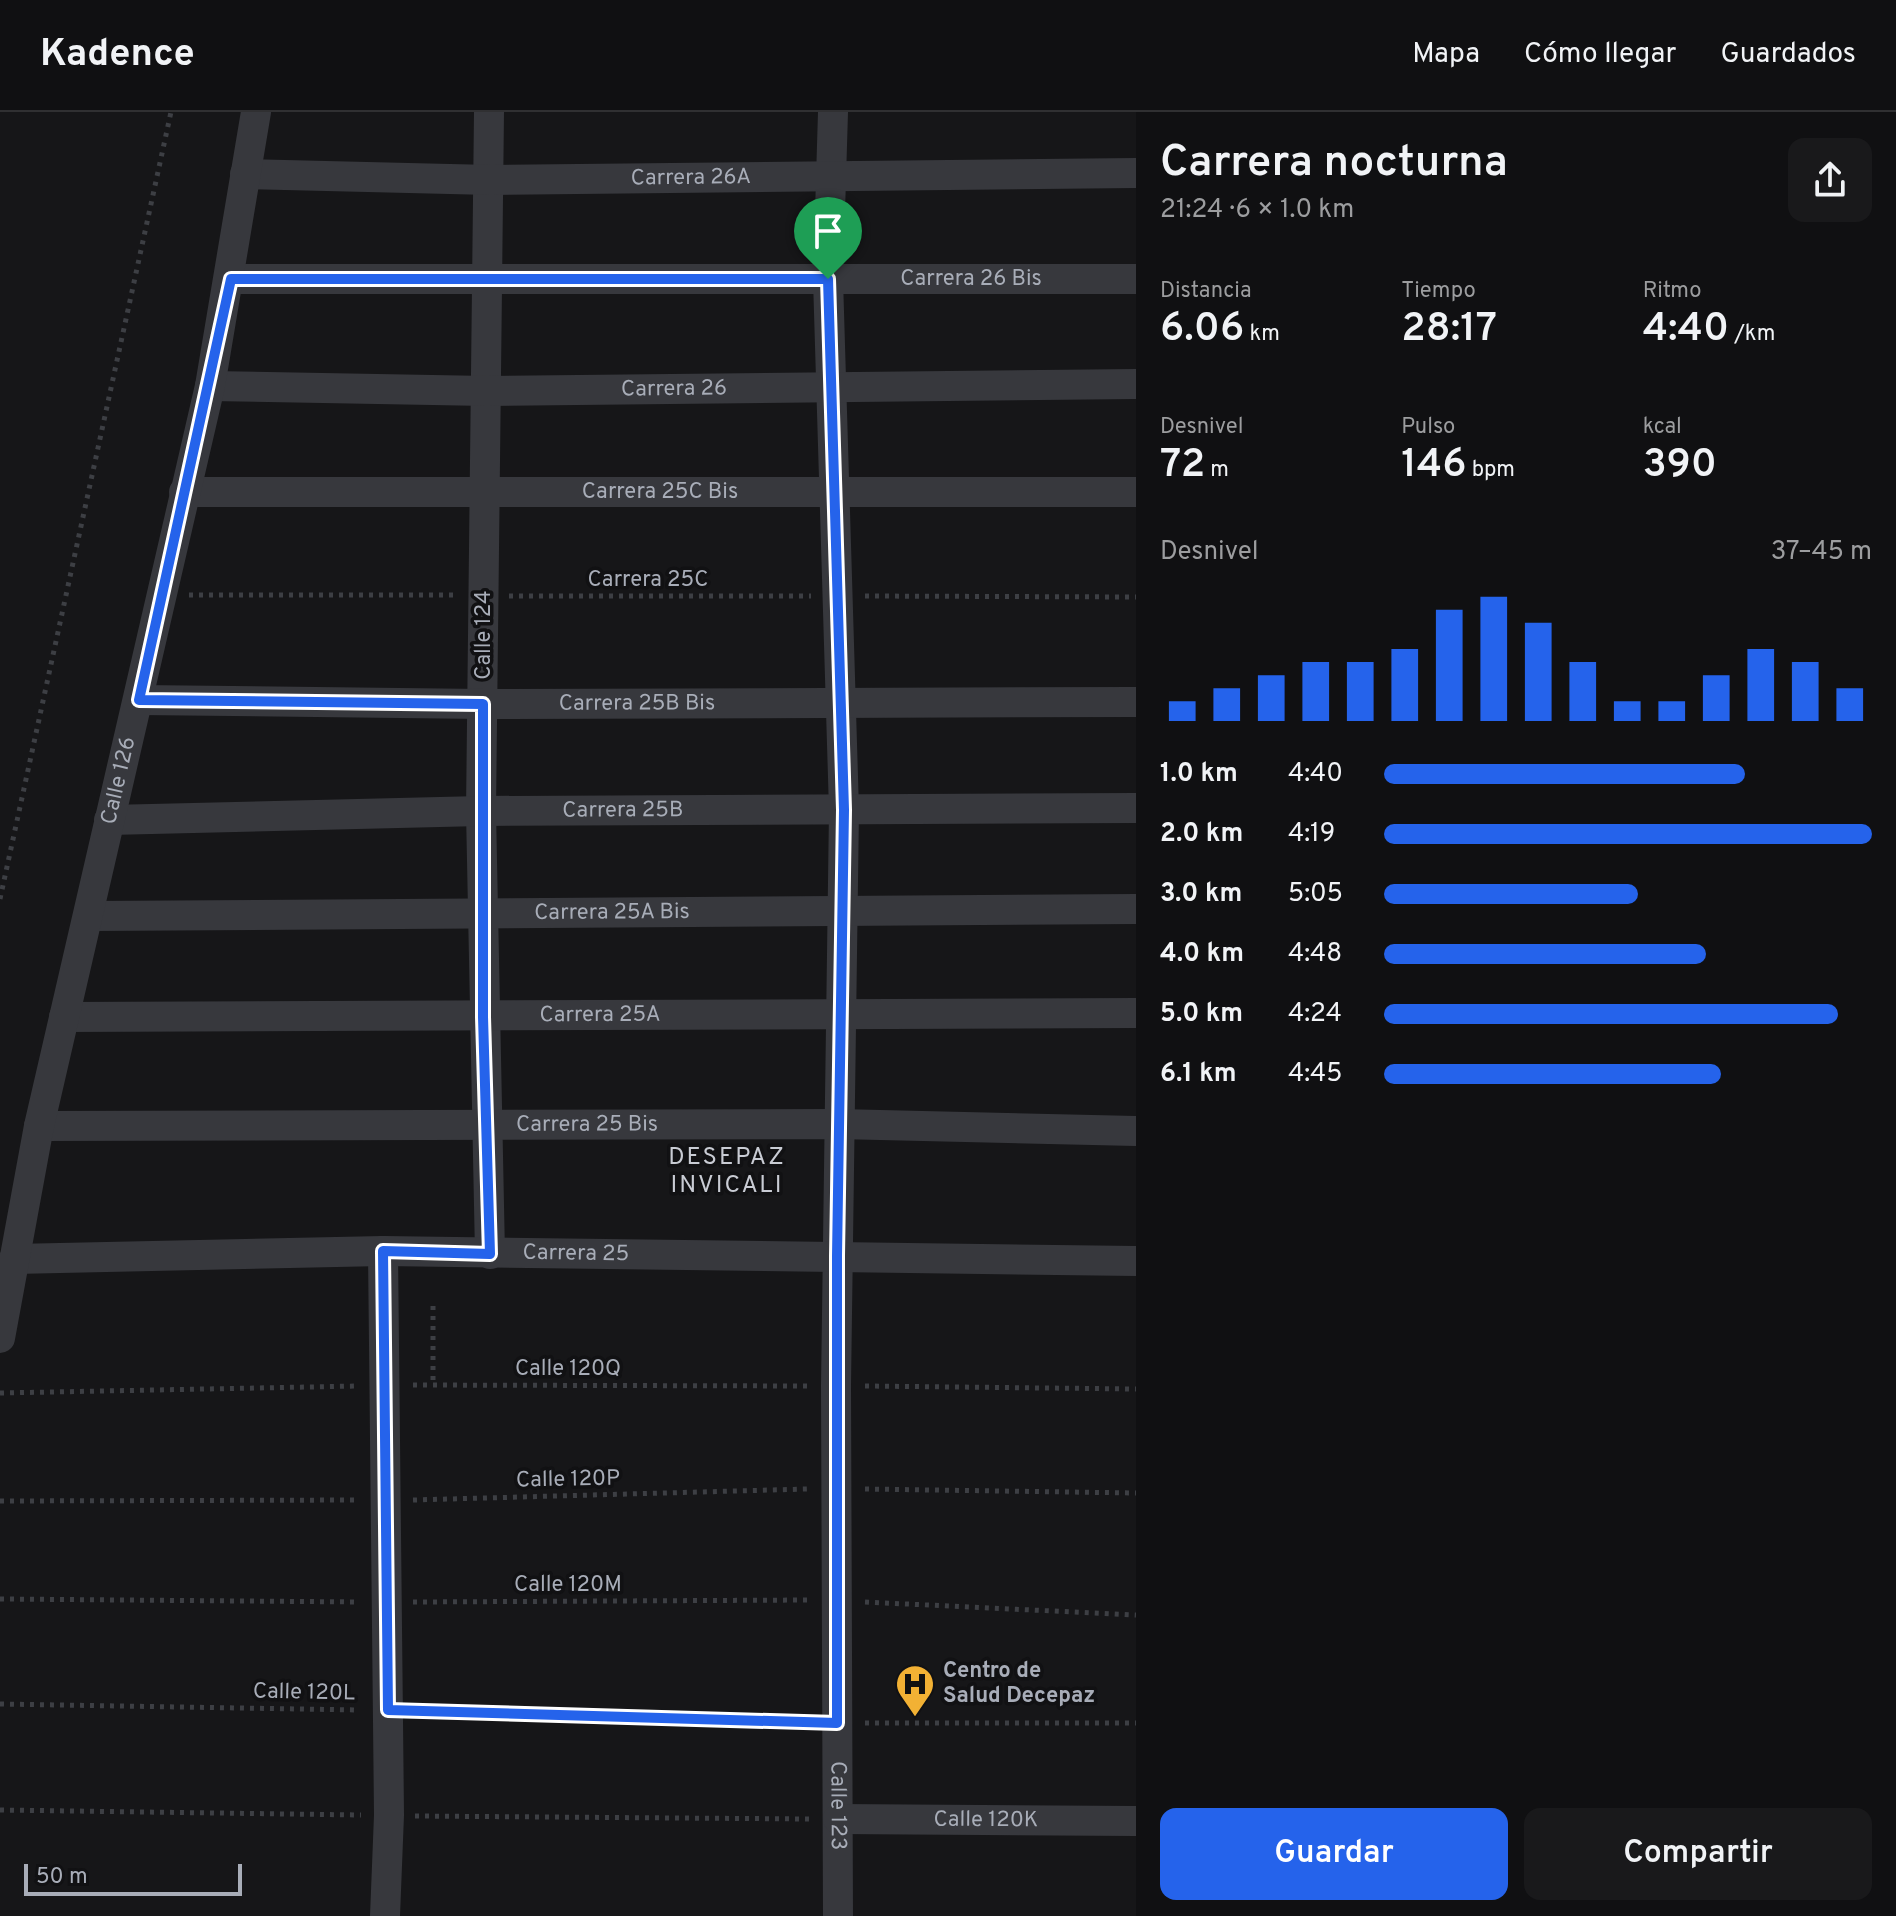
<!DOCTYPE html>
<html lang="es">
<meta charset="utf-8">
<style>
:root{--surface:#101012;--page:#19191b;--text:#f1f3f6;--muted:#9c9d9f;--line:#303032;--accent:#2563eb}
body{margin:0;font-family:Overpass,sans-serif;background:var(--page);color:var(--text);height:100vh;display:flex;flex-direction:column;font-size:30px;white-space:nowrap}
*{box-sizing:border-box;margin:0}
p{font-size:26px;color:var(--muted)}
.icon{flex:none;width:44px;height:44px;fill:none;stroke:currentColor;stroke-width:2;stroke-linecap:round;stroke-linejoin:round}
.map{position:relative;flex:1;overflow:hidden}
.panel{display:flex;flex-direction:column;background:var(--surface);width:760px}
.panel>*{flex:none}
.scale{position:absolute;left:24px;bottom:20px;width:218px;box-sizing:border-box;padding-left:8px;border:4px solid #a8adb8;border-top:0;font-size:22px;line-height:28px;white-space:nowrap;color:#a8adb8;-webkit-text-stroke:6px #111113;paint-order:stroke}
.pin{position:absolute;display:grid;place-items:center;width:68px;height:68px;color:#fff;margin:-82px -34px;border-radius:50% 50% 50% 0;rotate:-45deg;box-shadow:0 0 8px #0007}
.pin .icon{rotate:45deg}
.round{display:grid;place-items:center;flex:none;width:84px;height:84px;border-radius:16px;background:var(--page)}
.headline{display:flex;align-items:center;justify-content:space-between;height:136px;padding:0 24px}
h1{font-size:44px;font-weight:600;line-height:60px}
.stats{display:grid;grid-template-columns:repeat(3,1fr);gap:12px;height:136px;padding:8px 24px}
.stats div{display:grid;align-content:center}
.stats b{font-size:40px;font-weight:600}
.stats small{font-size:22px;font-weight:400}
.stats p{font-size:22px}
.chart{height:224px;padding:16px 24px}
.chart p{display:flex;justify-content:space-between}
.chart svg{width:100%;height:144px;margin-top:8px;stroke:var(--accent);stroke-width:6}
.button{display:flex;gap:16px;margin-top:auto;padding:16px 24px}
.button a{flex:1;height:92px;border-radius:16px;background:var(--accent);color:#fff;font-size:32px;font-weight:600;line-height:92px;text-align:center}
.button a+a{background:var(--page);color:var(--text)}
ul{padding:0 24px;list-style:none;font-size:26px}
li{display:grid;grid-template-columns:128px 96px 1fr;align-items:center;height:60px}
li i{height:20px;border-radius:10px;background:var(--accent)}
header{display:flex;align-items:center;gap:48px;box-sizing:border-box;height:112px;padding:0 40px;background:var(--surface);border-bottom:2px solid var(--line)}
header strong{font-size:38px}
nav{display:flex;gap:44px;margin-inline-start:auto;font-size:28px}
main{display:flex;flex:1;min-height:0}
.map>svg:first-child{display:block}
</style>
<header>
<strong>Kadence</strong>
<nav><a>Mapa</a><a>Cómo llegar</a><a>Guardados</a></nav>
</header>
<main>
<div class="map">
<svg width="1136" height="1804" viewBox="0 0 1136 1804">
<rect width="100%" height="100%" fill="#161618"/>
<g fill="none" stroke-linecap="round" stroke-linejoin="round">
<!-- path -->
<path stroke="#3d3f44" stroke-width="5" stroke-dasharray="4 6" stroke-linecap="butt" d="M189 483H455
M509 484H811
M865 484 1136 485
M0 787 171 0
M433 1194V1273
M413 1273 807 1274
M865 1274 1136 1277
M0 1281 359 1274
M865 1377 1136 1381
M413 1388 807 1377
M0 1389 359 1388
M0 1487 359 1490
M413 1490 811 1488
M865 1490 1136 1503
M0 1592 359 1598
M417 1599 811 1611
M865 1611H1136
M0 1698 361 1703
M415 1704 809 1707"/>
<!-- minor -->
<g stroke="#37383d" stroke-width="30">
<path d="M489 0 481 699 490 1142"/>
<path id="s1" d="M833 0 828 167 844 698 836 1274 838 1804"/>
<path id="s2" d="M245 62 491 68 1136 61"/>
<path id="s3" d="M231 167H1136"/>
<path id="s4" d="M210 274 487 279 1136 272"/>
<path id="s5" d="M184 380H1136"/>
<path id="s6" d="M139 588 483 592 1136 590"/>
<path id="s7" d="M109 708 481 699 1136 696"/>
<path id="s8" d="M90 804 1136 797"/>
<path id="s9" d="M64 905 1136 901"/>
<path id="s10" d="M39 1014 838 1012 1136 1019"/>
<path d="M383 1139 389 1703 385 1804"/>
<path id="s11" d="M14 1147 383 1139 1136 1149"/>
<path id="s12" d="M0 1226 39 1014 210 274 256 0"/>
<path id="s13" d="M838 1707 1136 1709"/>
</g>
</g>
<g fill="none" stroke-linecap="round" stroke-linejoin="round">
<!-- route casing -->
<g stroke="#fff" stroke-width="16">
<path id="route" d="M231 167H828L844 698 837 1144V1611L388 1598 383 1139 490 1142 483 905V592L139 588Z"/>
</g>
<!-- route -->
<use href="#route" stroke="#2563eb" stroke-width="10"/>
</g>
<!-- icons -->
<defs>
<g id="hospital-pin" transform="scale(2)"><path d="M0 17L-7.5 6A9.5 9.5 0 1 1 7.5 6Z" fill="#f2b134" stroke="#111113"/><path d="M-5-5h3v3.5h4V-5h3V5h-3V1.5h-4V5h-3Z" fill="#111"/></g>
</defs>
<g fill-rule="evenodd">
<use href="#hospital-pin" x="915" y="1572"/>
</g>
<g text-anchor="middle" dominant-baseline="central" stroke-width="7" stroke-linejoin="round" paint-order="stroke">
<!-- street labels -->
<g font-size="22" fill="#a8adb8" stroke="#111113">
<text stroke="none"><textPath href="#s2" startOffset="446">Carrera 26A</textPath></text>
<text stroke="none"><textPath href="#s3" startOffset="740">Carrera 26 Bis</textPath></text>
<text stroke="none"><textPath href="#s4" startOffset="464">Carrera 26</textPath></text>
<text stroke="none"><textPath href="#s5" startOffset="476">Carrera 25C Bis</textPath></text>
<text x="648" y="468">Carrera 25C</text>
<text transform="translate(484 523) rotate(-90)">Calle 124</text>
<text stroke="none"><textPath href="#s6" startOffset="498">Carrera 25B Bis</textPath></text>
<text stroke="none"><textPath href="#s12" startOffset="570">Calle 126</textPath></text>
<text stroke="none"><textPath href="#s7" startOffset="514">Carrera 25B</textPath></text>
<text stroke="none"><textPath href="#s8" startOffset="522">Carrera 25A Bis</textPath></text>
<text stroke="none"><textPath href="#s9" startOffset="536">Carrera 25A</textPath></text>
<text stroke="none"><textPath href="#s10" startOffset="548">Carrera 25 Bis</textPath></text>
<text stroke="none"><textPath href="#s11" startOffset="562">Carrera 25</textPath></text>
<text x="568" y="1257">Calle 120Q</text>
<text transform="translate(568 1368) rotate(-1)">Calle 120P</text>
<text x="568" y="1473">Calle 120M</text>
<text transform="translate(304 1581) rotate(1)">Calle 120L</text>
<text stroke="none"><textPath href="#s1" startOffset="1694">Calle 123</textPath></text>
<text stroke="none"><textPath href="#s13" startOffset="148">Calle 120K</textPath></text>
</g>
<!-- poi labels -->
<g font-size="22" font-weight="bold" fill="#a8adb8" stroke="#111113" text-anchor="start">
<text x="943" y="1559">Centro de<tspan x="943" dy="25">Salud Decepaz</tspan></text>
</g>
<!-- neighbourhood labels -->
<g font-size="24" letter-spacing="2" fill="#c9ccd4" stroke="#111113">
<text x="727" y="1046">DESEPAZ<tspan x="727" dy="28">INVICALI</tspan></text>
</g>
</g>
</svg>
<div class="scale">50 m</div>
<div class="pin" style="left:828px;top:167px;background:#1e9e55"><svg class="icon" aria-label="arrive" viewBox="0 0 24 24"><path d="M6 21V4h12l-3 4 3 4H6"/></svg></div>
</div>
<section class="panel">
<div class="headline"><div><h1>Carrera nocturna</h1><p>21:24 · 6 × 1.0 km</p></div><a class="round"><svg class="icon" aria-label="share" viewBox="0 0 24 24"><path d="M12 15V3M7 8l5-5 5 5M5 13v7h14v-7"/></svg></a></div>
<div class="stats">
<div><p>Distancia</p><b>6.06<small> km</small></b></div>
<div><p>Tiempo</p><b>28:17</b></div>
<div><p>Ritmo</p><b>4:40<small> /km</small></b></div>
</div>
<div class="stats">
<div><p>Desnivel</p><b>72<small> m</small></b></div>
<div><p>Pulso</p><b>146<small> bpm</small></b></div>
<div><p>kcal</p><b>390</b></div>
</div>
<div class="chart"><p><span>Desnivel</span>37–45 m</p>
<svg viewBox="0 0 160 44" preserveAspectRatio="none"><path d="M5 44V38M15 44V34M25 44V30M35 44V26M45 44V26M55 44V22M65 44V10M75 44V6M85 44V14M95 44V26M105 44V38M115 44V38M125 44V30M135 44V22M145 44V26M155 44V34"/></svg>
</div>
<ul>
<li><b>1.0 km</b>4:40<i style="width:74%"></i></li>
<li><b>2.0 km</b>4:19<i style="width:100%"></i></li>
<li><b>3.0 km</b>5:05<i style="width:52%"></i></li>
<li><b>4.0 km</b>4:48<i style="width:66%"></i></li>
<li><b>5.0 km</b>4:24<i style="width:93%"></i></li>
<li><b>6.1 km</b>4:45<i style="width:69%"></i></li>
</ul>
<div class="button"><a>Guardar</a><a>Compartir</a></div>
</section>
</main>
